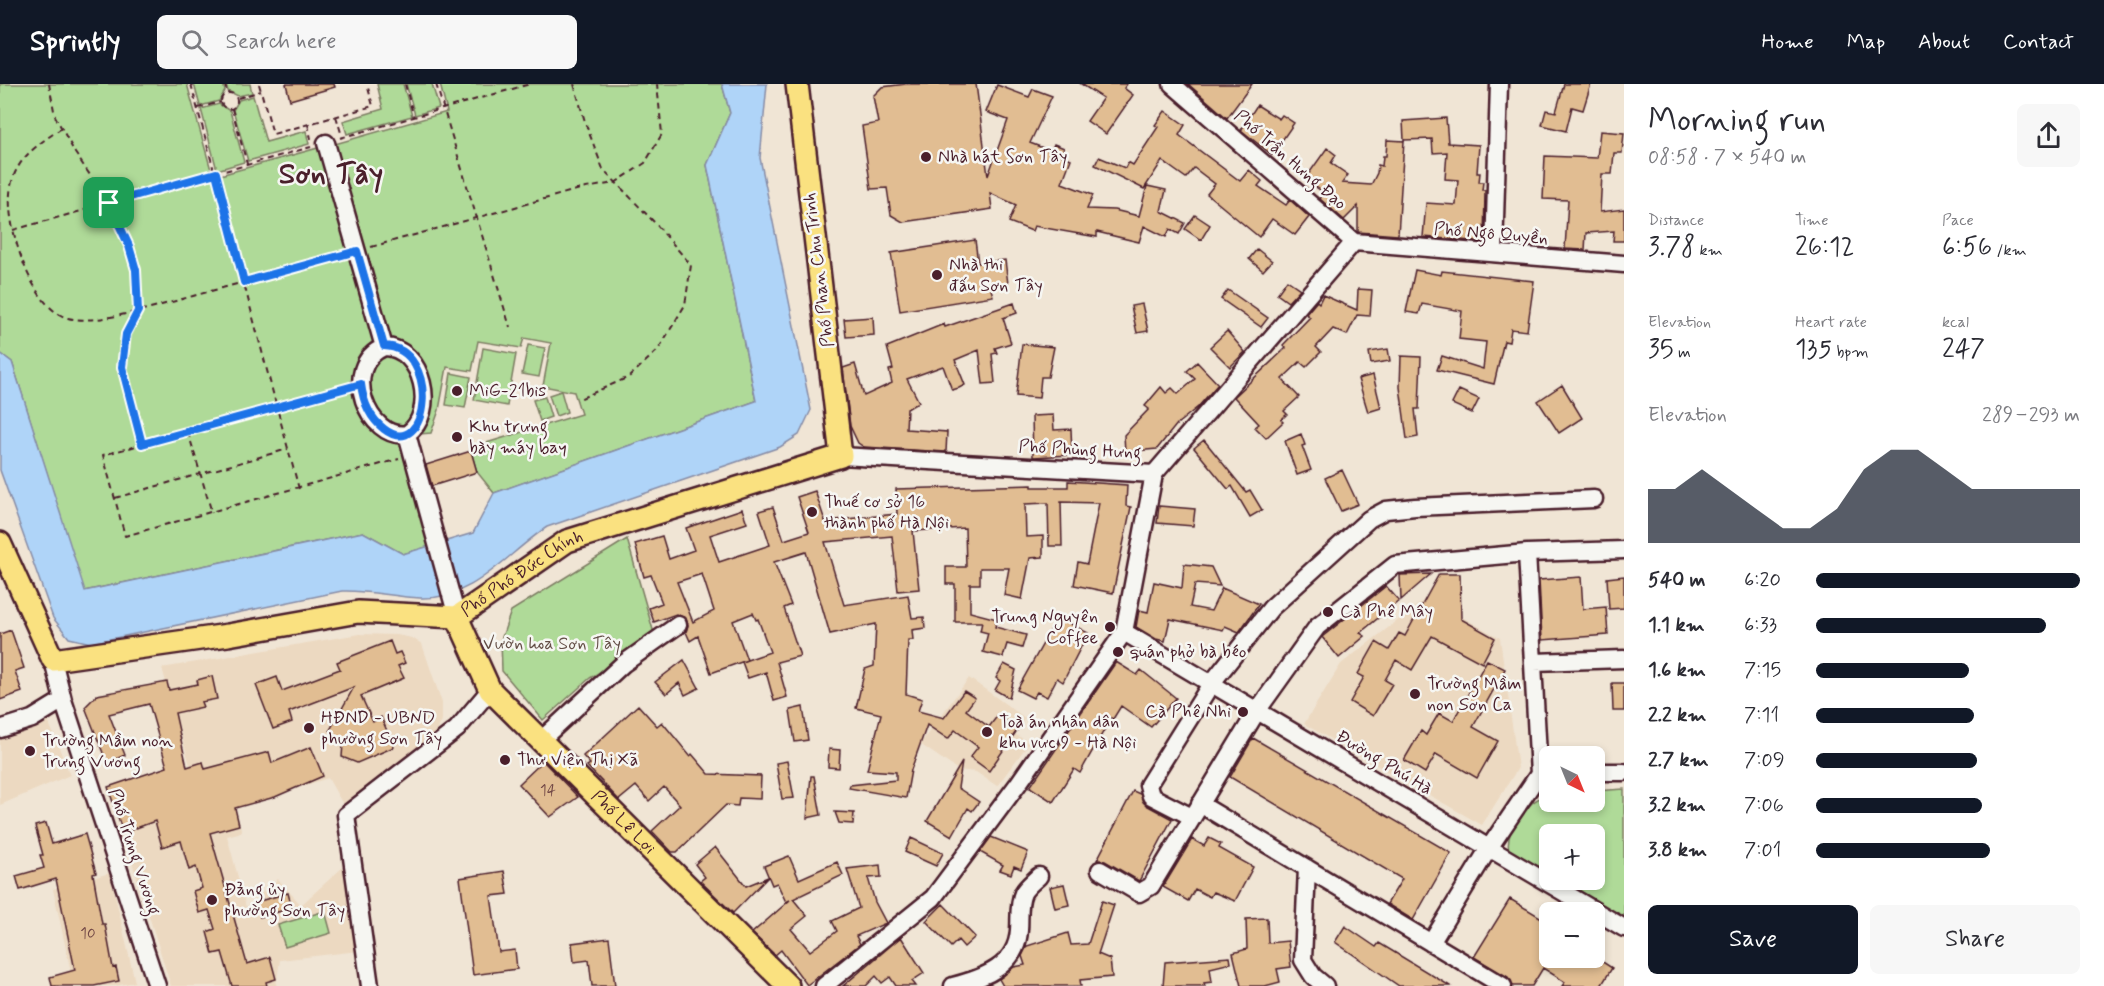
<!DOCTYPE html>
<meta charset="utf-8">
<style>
:root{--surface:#fff;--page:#f7f7f7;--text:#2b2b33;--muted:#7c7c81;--accent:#111827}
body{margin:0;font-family:Mynerve,sans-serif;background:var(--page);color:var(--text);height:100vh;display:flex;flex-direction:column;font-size:22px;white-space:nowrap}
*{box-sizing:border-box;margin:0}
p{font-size:20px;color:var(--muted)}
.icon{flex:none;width:33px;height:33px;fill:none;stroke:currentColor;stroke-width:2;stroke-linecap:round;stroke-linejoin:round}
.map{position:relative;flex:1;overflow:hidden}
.sheet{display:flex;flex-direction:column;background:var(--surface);width:480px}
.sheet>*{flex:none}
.needle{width:39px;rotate:137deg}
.tools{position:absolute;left:1539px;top:662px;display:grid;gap:12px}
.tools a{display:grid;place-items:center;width:66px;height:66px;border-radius:9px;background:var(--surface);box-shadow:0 3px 9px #0003;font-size:30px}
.pin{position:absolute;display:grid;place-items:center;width:51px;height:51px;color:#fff;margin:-26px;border-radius:12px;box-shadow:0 3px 9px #0006}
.round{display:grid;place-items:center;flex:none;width:63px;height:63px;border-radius:9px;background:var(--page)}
.overview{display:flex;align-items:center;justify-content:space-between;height:102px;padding:0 24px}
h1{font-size:33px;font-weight:600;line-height:45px}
.figures{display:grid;grid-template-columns:repeat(3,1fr);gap:9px;height:102px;padding:6px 24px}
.figures div{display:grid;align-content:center}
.figures b{font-size:26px;font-weight:600}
.figures small{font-size:16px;font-weight:400}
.figures p{font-size:16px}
.chart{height:168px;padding:12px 24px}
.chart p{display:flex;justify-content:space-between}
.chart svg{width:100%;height:108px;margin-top:6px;fill:var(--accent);opacity:.7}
.primary-button{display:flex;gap:12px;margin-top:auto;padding:12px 24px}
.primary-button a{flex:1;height:69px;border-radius:9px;background:var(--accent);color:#fff;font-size:24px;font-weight:600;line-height:69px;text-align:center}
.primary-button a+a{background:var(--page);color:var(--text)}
ul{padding:0 24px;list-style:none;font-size:20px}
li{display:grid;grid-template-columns:96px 72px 1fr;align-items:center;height:45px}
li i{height:15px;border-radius:8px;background:var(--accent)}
header{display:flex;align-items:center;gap:36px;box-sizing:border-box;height:84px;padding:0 30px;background:var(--accent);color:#fff}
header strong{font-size:28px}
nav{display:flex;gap:33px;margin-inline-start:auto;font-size:21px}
.search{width:420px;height:54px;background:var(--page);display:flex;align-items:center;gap:15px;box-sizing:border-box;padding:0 21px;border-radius:9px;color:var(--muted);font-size:22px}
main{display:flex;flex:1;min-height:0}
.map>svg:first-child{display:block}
</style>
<header>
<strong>Sprintly</strong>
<div class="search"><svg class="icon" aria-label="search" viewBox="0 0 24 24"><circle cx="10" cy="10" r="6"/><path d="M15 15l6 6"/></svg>Search here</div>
<nav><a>Home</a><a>Map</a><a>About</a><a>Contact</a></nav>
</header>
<main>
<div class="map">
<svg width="1624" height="902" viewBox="0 0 1624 902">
<rect width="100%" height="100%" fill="#f0e5d5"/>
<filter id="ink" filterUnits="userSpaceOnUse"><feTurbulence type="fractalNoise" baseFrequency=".0167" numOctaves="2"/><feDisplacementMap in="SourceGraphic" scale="12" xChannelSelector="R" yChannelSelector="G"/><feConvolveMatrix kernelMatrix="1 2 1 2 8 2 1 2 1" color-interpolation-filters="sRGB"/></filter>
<g filter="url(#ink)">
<!-- built -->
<path fill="#ecd9c1" d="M1427 514 1500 554 1518 684 1482 741 1304 640 1341 580Z
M359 550 397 551 412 554 422 560 442 619V636L435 652 345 724 328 694 235 724 242 748 227 752 246 823 278 795 301 821 353 774 367 866 280 876 276 902H171L123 749 154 738 158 746 198 709 162 584Z
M969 594 1025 634 1015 650 1029 659 997 702 976 688 958 686 920 660Z
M43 624 70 691 0 721V642Z
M110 789 135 898 114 902H74L53 805Z"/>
<!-- green -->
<path fill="#afda98" stroke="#7c7c62" stroke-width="1.5" d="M0 0H187L213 93 318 64 375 262 357 310 406 356 431 462 403 470 363 448 84 507 12 278 0 269Z
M194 0H223L225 7 219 17 200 22Z
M226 0H250L252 9 238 12 228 7Z
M377 0H403L412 32 347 50 343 37 383 25Z
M406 0H432L439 24 415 31Z
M440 0H722L730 29 707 81 756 317 494 409 477 388 470 364 581 330 574 308 543 302 551 259 524 254 521 264 478 257 472 287 447 283 439 326 431 349 420 350 426 308 391 257 335 60 447 28Z
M253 12 266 58 306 47 309 60 248 77 233 26 239 16Z
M219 20 230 27 244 78 217 86 201 25Z
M528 261 545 264 539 293 522 290Z
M483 264 516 270 507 322 474 316Z
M393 270C419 297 423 308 407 342L393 345C372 321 360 306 374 275Z
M451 289 471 293 465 324 446 321Z
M561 307 567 328 556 332 549 311Z
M545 313 551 333 540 337 533 316Z
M627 455 655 553 590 594 543 636 502 587 501 556 511 527Z
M1624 705V831L1606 828 1551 795H1594V750H1550L1549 794 1510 771C1502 747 1527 716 1549 710L1550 717H1594L1595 707Z
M325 827 331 849 285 863 278 841Z"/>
<!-- water -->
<path fill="#afd4f8" stroke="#878ca6" stroke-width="1.5" d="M722 0H767L760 74 811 326 799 351 780 363 547 443C506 470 474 516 420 514 394 513 369 506 342 507L91 559 69 554 53 534 0 386V269L12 278 85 507 363 448 403 470 473 449 494 409 756 317 707 81 730 29Z"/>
<!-- building -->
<path fill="#e1bd92" stroke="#4a1f2b" stroke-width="1.5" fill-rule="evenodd" d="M286 0H334L335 3 290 16Z
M906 0H976L988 92 1008 36 986 28 997 1 1029 13 1033 5 1052 12 1030 59 1051 67 1054 60 1064 64 1061 71 1071 75 1062 99 1093 111 1087 125 1114 126 1139 132 1147 102 1166 106 1161 127 1185 139 1179 150 1170 145 1166 153 1144 142 1139 158 1097 148V153L1034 142 1032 147 1009 138 1016 121 990 109 992 125 903 138 891 131 887 104 871 105 862 42 878 39 873 12 882 3Z
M1081 0H1127L1124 4 1133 11 1106 50 1087 37 1103 14Z
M1188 0H1252L1227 34Z
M1564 0H1591L1583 26 1572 23 1566 47 1542 41 1546 26 1556 28Z
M1257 21 1279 35 1282 31 1294 39 1272 71 1241 46Z
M1165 27 1185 41 1179 51 1240 97 1249 86 1262 97 1258 102 1286 121 1290 116 1309 133 1295 151 1272 135 1259 153 1207 110 1215 100 1194 84 1186 94 1162 77 1144 105 1095 81 1099 73 1125 84 1128 78 1133 81 1158 43 1155 41Z
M1446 34 1448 59 1479 61 1477 89H1480L1479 98H1483L1482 106H1485L1484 158 1423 153 1426 119 1456 121 1458 96 1445 95 1447 68 1433 69 1432 55 1404 56 1403 37Z
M1600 47 1624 49 1622 69H1614L1612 90H1602L1600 128 1624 125V157H1613L1614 147 1586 149 1585 166 1565 165 1568 116 1543 115 1545 72 1597 74Z
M1387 56 1404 57 1398 151 1358 148V122L1344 136 1320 115 1324 109 1305 95 1327 64 1336 71 1331 79 1348 91 1342 99 1371 101 1377 89 1378 81 1382 82 1383 72H1386Z
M1195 131 1210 141 1201 156 1185 145Z
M975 156 978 179 1005 176 1008 200 990 202 993 212 900 227 891 169Z
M1257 165 1272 177 1263 187 1249 175Z
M1415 186 1441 191 1442 187 1534 197 1527 247 1511 245 1509 258 1504 257 1494 300 1437 286 1442 272 1483 285 1486 258 1459 255 1462 227 1422 220 1419 230 1406 228Z
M1287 196 1300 205 1288 218 1277 210Z
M1358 205 1372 206 1370 232 1357 231 1347 251 1333 245 1316 263 1321 268 1306 283 1300 278 1282 295 1299 313 1284 327 1287 330 1281 336 1283 338 1266 354 1255 343 1259 340 1234 313 1286 264 1283 261 1310 233 1306 230 1317 217 1319 219 1323 211 1357 226Z
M1228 206 1268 234 1261 243 1221 215Z
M1014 219 1017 229 1003 234 1011 259 995 264 997 269 992 270 995 299 983 300 979 266 955 276 965 301 959 304 952 306 943 282 907 295 919 318 907 325 906 345 947 348 946 368 864 363 858 359 850 342 843 284 855 280 864 312 892 299 889 286 893 285 887 263 944 240 945 243Z
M1142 220 1148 247 1137 249 1131 222Z
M873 233 874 251 846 253 844 235Z
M1227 247 1245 268 1230 283 1210 263Z
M1022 260 1054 263 1048 293H1041L1039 314 1016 312Z
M1388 265 1390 277 1371 280 1369 268Z
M1401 272 1421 273 1419 325H1415L1418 353 1407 355 1400 303Z
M1197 278 1218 300 1198 323 1177 340 1157 365 1125 368 1124 351 1149 325 1145 322 1161 303 1166 309 1172 304 1178 310 1195 295 1187 287Z
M1373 291 1381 324 1368 328 1358 295Z
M1562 301 1582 334 1559 349 1538 317Z
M1459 306 1479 315 1472 329 1452 320Z
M1053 331 1054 346 1071 345 1072 371 1033 373 1032 332Z
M1301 350 1305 361 1302 362 1311 386 1297 391 1285 357Z
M1204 356 1246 408 1250 406 1262 426 1250 433 1232 402 1228 405 1194 364Z
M471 367 477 388 432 402 426 381Z
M1342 386 1358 420 1341 427 1325 394Z
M1068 397 1127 401 1126 422 1131 423 1113 509 1074 501 1078 478 1087 480 1099 419 1061 418 1062 462H1049L1048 419 1025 420 1026 453 1043 452V473L1030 474 1022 515 1004 511 1009 484H980V500H970V528L997 535 995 543 1026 551 1022 564 1007 560 1003 573 983 568 988 549 980 547 982 538H955V500H946V483H966L965 444 913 447 919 505 898 507 892 452 825 458 844 521 908 511 912 534 924 533 925 544 912 546 913 556H908L906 610 922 615 918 627 944 634 964 607 975 614 966 626 989 643 998 631 1018 645 989 687 970 673 978 663 955 646 948 655 927 641 911 686 906 714 849 704 850 701 896 696V688L867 686 881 630 856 624 865 585 874 582 876 540 830 550 806 468 774 478 791 521 784 524 800 572 777 578 787 613 774 617 766 588 748 594 742 578 747 576 711 589 698 552 690 557 686 548 688 541 686 534 676 530 654 538 649 524 662 519 651 491 644 493 635 460 662 452 669 475 694 466 686 444 742 425 747 439 710 451 719 478 770 461 759 427 773 423 784 456 809 448 797 413 815 407 825 437 897 430 896 405 1032 401V403H1068ZM702 490 714 527 693 538 677 498ZM753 529 756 536 758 535 770 568 747 576 733 537Z
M1159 422 1195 425 1193 442 1157 439Z
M1184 480 1211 483 1220 502 1195 500 1190 523 1211 527 1222 504 1259 520 1239 548 1225 542 1223 546 1170 535 1165 557 1156 555 1136 543 1139 526 1148 528 1154 498 1182 504Z
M1431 490 1401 516 1400 491Z
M1439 490H1460L1461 535 1495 554 1482 579 1432 552 1412 586 1396 576 1385 596 1392 600 1373 632 1350 618 1364 593 1358 590 1376 558 1389 566 1399 549 1405 552Z
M1624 492V524L1609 525 1607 494Z
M1581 493 1583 525 1606 523 1608 551 1542 556 1539 496Z
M1386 502 1399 517 1360 549 1365 552 1339 574 1322 553Z
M1058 533 1088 549 1063 598 1057 594 1047 613 1037 608 1033 614 1017 606Z
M11 546 24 584 15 587 22 608 0 616V550Z
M390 557 395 570 400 568 405 579 398 582 404 594 361 612 373 638 381 633 394 663 357 679 342 673 343 660 330 646 354 603 289 628 292 638 273 645 256 601 277 593 282 607 340 585 337 578Z
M684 576 699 604 685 611 679 599 666 610 655 598Z
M1487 576 1505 585 1473 643 1498 657 1477 694 1436 670 1425 689 1404 676 1421 647 1426 651 1439 629 1453 637Z
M1116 578 1137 591 1141 586 1176 614 1151 643 1121 622 1113 635 1111 634 1080 689 1074 685 1053 718 1030 703Z
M1004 580 1016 586 1009 614 995 606 1000 597 996 594Z
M212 592 217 615 201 618 203 623 175 629 187 683 203 678 205 685 269 668 272 679 311 663 323 692 275 713 235 724 239 741 210 749 247 880 270 873 276 895 266 898 267 902H232L222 868 213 870 207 848 215 845 209 826 199 829 193 807 202 804 196 783 189 786 181 757 162 763 155 737 123 749 108 703 167 683 149 620 109 630 125 671 107 679 85 623 97 611 167 598 169 606 198 600 197 596Z
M1612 599H1624V627H1613Z
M638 621 657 642 662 638 690 672 692 670 709 690 761 692 760 715 739 714 738 722 726 721 677 768H672L652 747 680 721 664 703 649 717 636 702 619 716 587 682 590 680 583 672Z
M803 623 808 656 795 658 790 626Z
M1253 654 1451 769 1413 836 1387 820 1402 795 1230 693Z
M829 665 840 666 839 684 828 683Z
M543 677 578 713 550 733 519 700Z
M787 677 794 714 782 715 776 679Z
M962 678 958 704 979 718 972 727 968 724 952 752 927 737Z
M811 692H814L821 731 807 734Z
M1133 707 1140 710 1146 721 1172 735 1139 797 1105 777 1097 776Z
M835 728 854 729 853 740 839 739Z
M46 739 52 760 85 750 96 789 93 790 102 840H105L113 884 116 883 119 897 94 902H52L50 893 75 886 56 795 20 806 16 792 44 784 40 771H43L35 742Z
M991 753 1028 768 1021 785 1014 782 1011 790 1000 786 1003 781 980 768Z
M911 754 943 769 936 782 905 768Z
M1209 754 1221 760 1219 764 1253 783 1235 817 1213 808 1210 813 1195 805 1188 817 1163 803 1192 755 1204 762Z
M715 763 746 802 768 793 733 829 700 797 705 793 695 780Z
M789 772 799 795 837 778 843 791 793 815 807 832 791 845 810 867 837 847 832 837 859 824 847 785 880 781 881 793 868 794 875 818 886 839 856 852 860 860 807 901 781 866 775 871 752 849 790 816 786 818 777 799 772 801 764 782Z
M504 787 508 810 491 812 499 868 515 866 517 885 473 891 460 794Z
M1064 800 1069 821 1055 824 1050 803Z
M288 809 292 824 260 833 256 818Z
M1510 815 1550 839V873H1595L1612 884 1601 902H1562L1565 898 1543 884 1532 902H1513L1508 893 1474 873Z
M1102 817 1114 821 1098 870 1110 875 1112 893 1080 896 1081 902H1003L999 895 1014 883 1025 881 1022 872 1027 862 1068 849 1071 861 1088 860Z
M943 820 975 853 964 863 958 856 951 863 926 837Z
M1267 834 1268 859 1288 857 1291 883 1277 885 1280 898 1265 902H1241L1233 869 1247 865 1246 835Z
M1345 842 1376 863 1379 859 1450 902H1399L1335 858Z
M901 853 924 889 912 897 916 902H896L890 893 882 899 876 892 866 902H843Z
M609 854 615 902H592L589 876 574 878 572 859Z
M1230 873 1231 879 1210 884 1212 898 1204 899 1205 902H1163L1165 878Z"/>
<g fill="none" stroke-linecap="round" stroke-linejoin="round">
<!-- minor casing -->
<g stroke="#4a1f2b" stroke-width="21">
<path id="minor" d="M1172 0 1354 158
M326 59 384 263
M1354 158 1624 180
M1494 169 1499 0
M384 263C423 263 438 329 407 350 368 357 339 282 384 263Z
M407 350 457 533
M841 372 1154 390 1354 158
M1527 469 1624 466
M1124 548 1624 844
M53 576 63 616 157 902
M1534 578 1624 575
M0 645 32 635 63 616
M541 656 623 580 678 541
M1594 688H1624
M1200 720 1503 902
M1192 733 1151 712 1148 701 1211 600 1271 524 1369 435 1386 426 1415 423 1594 415
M1307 784 1303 876 1313 892 1325 902
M1100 786 1139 809 1151 802 1257 627 1317 543 1395 481 1527 469 1539 690 1489 764 1431 859
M370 902 346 731 457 645 490 606
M824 902 933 814 1018 700 1124 548 1154 390
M953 902C984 894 1017 882 1019 846 1020 834 1018 820 1023 809 1026 803 1034 797 1039 792"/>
</g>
<!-- major casing -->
<g stroke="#4a1f2b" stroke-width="26">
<g id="major">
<path id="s1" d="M0 459 53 576 228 551 358 528 457 533 567 457 841 372 797 0"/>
<path id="s2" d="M457 533 490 606 788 902"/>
</g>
</g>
<!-- path -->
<path stroke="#4a1f2b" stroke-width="2" stroke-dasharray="6 4.5" stroke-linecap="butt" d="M49 0 55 32 75 69 109 119 129 162 136 186 138 227 126 250 122 283 142 360
M191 0 277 324 348 304
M225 0 227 9
M259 0 273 50 373 22 367 0
M405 0 414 34
M436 0 510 243
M574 0 586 41 603 85 655 139 691 181 685 221 658 266 629 293 577 316
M221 17a8 8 0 1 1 16 0a8 8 0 1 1-16 0Z
M238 14 261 7
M198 24 221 18
M232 25 247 80
M336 32 342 52
M308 40 311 55
M62 44C21 71 3 88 12 140 17 168 37 226 68 234 96 242 164 220 193 212 243 198 293 185 343 171
M340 54 530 0
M13 146 311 63
M371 163 580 105 615 99 645 79 662 50 657 0
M188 348 212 429
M299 405 277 324 103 371 125 452 399 375
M115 414 288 365"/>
<!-- minor -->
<use href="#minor" stroke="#f6f6f2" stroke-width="16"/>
<!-- major -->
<use href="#major" stroke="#fae180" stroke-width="21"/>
</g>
</g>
<g fill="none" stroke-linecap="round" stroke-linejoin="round" filter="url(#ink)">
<!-- route casing -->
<g stroke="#fff" stroke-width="12">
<path id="route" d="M216 89 244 198 357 167 384 262C442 264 429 380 384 345 370 334 363 317 361 300L142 360 122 283 126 250 138 227 136 186 129 162 109 119Z"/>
</g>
<!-- route -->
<use href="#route" stroke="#1a73e8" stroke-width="8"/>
</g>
<!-- markers -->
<g fill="#4a1f2b" stroke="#f6f6f2" stroke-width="2">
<circle cx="926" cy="73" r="6"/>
<circle cx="937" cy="191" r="6"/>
<circle cx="457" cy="307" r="6"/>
<circle cx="457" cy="353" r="6"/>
<circle cx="812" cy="428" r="6"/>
<circle cx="1328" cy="528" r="6"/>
<circle cx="1110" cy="543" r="6"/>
<circle cx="1118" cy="568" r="6"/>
<circle cx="1415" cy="610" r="6"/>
<circle cx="1243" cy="628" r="6"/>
<circle cx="309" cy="644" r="6"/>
<circle cx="987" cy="648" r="6"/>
<circle cx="30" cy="667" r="6"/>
<circle cx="505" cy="676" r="6"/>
<circle cx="212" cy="816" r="6"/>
</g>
<g text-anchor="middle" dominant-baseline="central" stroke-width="5" stroke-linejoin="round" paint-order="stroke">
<!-- number labels -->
<g font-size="15" fill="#704645">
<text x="548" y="707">14</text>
<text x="88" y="850">10</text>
</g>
<!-- poi labels -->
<g font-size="18" fill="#4a1f2b" stroke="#f6f6f2" text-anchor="start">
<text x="938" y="73">Nhà hát Sơn Tây</text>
<text x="949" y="181">Nhà thi<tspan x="949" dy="21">đấu Sơn Tây</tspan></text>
<text x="469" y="307">MiG-21bis</text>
<text x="469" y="343">Khu trưng<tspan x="469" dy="21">bày máy bay</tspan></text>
<text x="824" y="418">Thuế cơ sở 16<tspan x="824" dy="21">thành phố Hà Nội</tspan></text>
<text x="1340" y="528">Cà Phê Mây</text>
<text x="1098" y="533" text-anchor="end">Trung Nguyên<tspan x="1098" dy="21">Coffee</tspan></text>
<text x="1130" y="568">quán phở bà béo</text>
<text x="1427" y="600">Trường Mầm<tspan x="1427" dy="21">non Sơn Ca</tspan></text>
<text x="1231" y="628" text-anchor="end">Cà Phê Nhi</text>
<text x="321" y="634">HĐND - UBND<tspan x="321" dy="21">phường Sơn Tây</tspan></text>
<text x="999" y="638">Toà án nhân dân<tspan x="999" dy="21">khu vực 9 - Hà Nội</tspan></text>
<text x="42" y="657">Trường Mầm non<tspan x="42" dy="21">Trưng Vương</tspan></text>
<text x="517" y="676">Thư Viện Thị Xã</text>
<text x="224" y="806">Đảng ủy<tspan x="224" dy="21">phường Sơn Tây</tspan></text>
</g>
<!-- street labels -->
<g font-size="18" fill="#4a1f2b" stroke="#f6f6f2">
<text transform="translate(1290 76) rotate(41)">Phố Trần Hưng Đạo</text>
<text transform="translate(1491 150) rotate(5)">Phố Ngô Quyền</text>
<text transform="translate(819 186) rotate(-97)">Phố Phan Chu Trinh</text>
<text transform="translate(1080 366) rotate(3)">Phố Phùng Hưng</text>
<text stroke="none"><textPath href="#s1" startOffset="615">Phố Phó Đức Chính</textPath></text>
<text transform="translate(1384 679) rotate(31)">Đường Phú Hà</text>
<text stroke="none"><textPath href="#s2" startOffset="268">Phố Lê Lợi</textPath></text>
<text transform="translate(134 768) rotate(72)">Phố Trưng Vương</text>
</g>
<!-- park labels -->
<g font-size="18" fill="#634e46" stroke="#f6f6f2">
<text x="552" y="560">Vườn hoa Sơn Tây</text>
</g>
<!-- town labels -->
<g font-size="30" font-weight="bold" fill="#4a1f2b" stroke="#f6f6f2">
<text x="331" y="90">Sơn Tây</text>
</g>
</g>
</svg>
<div class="tools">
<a><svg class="needle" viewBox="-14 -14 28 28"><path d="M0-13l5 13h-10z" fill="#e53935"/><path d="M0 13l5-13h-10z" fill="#7c7c81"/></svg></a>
<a>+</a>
<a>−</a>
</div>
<div class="pin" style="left:109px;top:119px;background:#1e9e55"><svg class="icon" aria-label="arrive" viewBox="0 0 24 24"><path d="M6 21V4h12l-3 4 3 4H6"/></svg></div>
</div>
<section class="sheet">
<div class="overview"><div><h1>Morning run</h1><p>08:58 · 7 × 540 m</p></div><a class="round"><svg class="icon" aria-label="share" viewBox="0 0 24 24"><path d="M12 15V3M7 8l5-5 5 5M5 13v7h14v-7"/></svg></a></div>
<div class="figures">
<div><p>Distance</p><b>3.78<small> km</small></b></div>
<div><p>Time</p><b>26:12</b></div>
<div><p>Pace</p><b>6:56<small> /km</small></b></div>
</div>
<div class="figures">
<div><p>Elevation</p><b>35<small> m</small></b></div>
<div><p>Heart rate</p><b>135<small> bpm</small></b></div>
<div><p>kcal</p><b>247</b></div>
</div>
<div class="chart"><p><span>Elevation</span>289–293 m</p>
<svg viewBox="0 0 160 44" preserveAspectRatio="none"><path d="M0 44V22L10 22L20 14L30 22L40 30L50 38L60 38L70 30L80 14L90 6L100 6L110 14L120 22L130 22L140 22L150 22L160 22V44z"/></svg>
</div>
<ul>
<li><b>540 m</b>6:20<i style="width:100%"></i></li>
<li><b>1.1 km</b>6:33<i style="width:87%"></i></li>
<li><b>1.6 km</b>7:15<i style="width:58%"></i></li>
<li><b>2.2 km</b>7:11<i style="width:60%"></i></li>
<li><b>2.7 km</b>7:09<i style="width:61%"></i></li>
<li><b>3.2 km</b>7:06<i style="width:63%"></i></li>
<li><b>3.8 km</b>7:01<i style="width:66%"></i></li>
</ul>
<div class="primary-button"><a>Save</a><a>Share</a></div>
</section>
</main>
